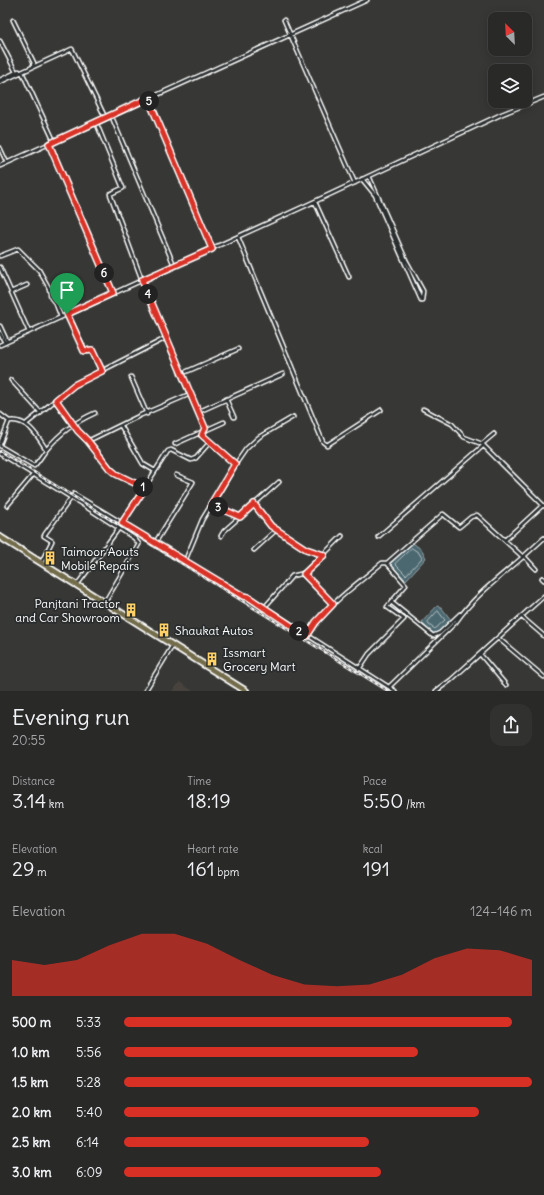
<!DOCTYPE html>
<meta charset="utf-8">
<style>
:root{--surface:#292928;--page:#313130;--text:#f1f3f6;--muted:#a5a6a8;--line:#454545;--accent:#d93025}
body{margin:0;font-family:Delius,sans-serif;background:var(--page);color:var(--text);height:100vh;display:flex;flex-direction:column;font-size:15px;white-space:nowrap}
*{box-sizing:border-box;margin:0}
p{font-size:13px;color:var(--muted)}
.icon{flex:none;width:22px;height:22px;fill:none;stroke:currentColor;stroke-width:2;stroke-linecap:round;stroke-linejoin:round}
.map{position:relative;height:691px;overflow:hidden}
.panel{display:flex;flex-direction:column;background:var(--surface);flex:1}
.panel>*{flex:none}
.needle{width:26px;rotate:336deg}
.tools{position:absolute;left:488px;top:12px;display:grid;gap:8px}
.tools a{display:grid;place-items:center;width:44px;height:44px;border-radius:8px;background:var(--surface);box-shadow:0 2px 10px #0003,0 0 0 1px var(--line);font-size:20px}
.pin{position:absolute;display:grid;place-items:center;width:34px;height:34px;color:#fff;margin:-41px -17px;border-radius:50% 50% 50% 0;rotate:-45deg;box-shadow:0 0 4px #0007}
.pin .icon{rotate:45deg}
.km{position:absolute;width:20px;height:20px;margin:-10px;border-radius:50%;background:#222;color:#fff;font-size:11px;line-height:20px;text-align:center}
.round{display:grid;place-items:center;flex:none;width:42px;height:42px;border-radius:12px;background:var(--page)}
.overview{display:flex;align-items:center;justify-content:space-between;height:68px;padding:0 12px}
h1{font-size:22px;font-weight:600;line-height:30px}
.stats{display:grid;grid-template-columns:repeat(3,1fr);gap:6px;height:68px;padding:4px 12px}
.stats div{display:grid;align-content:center}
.stats b{font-size:20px;font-weight:600}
.stats small{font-size:11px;font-weight:400}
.stats p{font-size:11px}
.chart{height:112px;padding:8px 12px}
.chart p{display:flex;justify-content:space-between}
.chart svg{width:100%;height:72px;margin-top:4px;fill:var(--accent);opacity:.7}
ul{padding:0 12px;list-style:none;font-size:13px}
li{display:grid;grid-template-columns:64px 48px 1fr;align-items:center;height:30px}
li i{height:10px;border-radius:5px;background:var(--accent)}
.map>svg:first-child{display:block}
</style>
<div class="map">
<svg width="544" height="691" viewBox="0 0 544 691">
<rect width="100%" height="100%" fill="#373735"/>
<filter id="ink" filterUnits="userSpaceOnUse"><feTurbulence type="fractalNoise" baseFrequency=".025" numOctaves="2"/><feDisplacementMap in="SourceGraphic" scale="8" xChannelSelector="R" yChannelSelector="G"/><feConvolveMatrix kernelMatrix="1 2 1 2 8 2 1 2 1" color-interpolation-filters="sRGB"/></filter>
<g filter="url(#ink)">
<!-- built -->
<path fill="#46433d" d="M180 682 193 691H172Z"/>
<!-- water -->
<path fill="#4c6770" stroke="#94a4a9" d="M413 543 422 550 426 558 406 580 394 569 390 564Z
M437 606 441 607 451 620 441 631 435 634 426 628 422 622Z"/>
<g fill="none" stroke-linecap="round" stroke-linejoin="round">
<!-- shore -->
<path stroke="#b7c2c6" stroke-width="1" d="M412 548 419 553 422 558 406 575 395 564Z
M438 611 445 620 435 629 429 625 428 622Z"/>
<!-- minor casing -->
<g stroke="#fff" stroke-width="5.5">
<path id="minor" d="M13 20 34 63 33 65
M284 20 355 183
M0 41 16 72
M22 72 54 141
M0 80 19 71
M0 82 72 49 105 117
M148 98 212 249
M111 115 174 265
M49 143 113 293
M0 148 7 163
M0 166 367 0
M369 176 406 260 423 291 422 300
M362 179 375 195 421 300
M315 202 349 277
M238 237 323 442 327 445 381 410
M0 256 18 249 39 270 49 288 51 298 56 304 61 317
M0 267 29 332
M11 292 27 285
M67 314 85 351 92 350 102 371
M0 326 7 341
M0 333 5 343
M0 345 305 206 502 114 544 97
M181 374 238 349
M131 377 147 414
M11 380 41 413
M190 394 205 428 202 435 204 437 235 464
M226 399 234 417
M56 401 78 431 88 441 109 467 116 474 145 488
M423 409 452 424 464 437 482 444
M198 412 283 374
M0 414 9 421 0 444
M9 421C27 418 37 435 46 449
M26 424 74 385 166 338
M121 426 143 464 155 471
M494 434 482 444 544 506
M88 441 141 415 190 394 142 280 110 194 123 188 96 122
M175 444 224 422
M0 446 34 466C39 461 42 455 47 449 59 434 77 421 95 413
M0 454 80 503 134 538 139 544 105 602
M74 494 243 596 248 597 395 691
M211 504 240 517
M254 504 271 526 306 549 324 555
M7 506 33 475
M122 523 168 451 171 450 191 460 196 458 210 442
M221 536 224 531 279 482
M378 537 483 446
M505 540 543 505
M155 543 193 482 176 475
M254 550 276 530
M524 556 536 569
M185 561 202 520 235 465 246 449 259 437 293 417
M41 563 52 541 44 536 45 534 71 498
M303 574 333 604
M542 578 544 580
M77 585 119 528
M391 602 433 636 440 633 460 614
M263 609 292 576 305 573 342 536
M522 617 544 636
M307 636C326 605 355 586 382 563H387L443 514 459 527 471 517 477 515 523 557 544 538
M498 638 544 677
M480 654 506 685
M359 669 369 654 404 619 387 607 406 585 387 563
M389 687 456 622C474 596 500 577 523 557
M145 691 173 645
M436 691 451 680 544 596"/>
</g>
<!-- trunk casing -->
<g stroke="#fff" stroke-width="8">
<path id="trunk" d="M0 537 246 691"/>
</g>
<!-- minor -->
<use href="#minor" stroke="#2a2d2e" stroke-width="2.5"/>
<!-- trunk -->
<use href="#trunk" stroke="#726c4b" stroke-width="4.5"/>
<!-- rail casing -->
<g stroke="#fff" stroke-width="2.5">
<path id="rail" d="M0 451 388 691"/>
</g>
<!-- rail -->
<use href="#rail" stroke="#2a2d2e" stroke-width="1" stroke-dasharray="3" stroke-linecap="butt"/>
</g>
</g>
<g fill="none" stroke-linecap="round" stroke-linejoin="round" filter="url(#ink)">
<!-- route casing -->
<g stroke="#fff" stroke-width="8">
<path id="route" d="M148 98 212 249 142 280 205 428 202 435 235 464 211 504 240 517 254 504 271 526 306 549 324 555 304 574 333 604 316 622 307 636 248 597 243 596 122 523 145 488 116 474 110 469 88 441 78 431 56 400 74 385 102 371 92 350 84 351 67 314 113 293 49 144Z"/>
</g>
<!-- route -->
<use href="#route" stroke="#d93025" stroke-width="5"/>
</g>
<!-- icons -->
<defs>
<g id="building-bare" transform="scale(1.08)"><path d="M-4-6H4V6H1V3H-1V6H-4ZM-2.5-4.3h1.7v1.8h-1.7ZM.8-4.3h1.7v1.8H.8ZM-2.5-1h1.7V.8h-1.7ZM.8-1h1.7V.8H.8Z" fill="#ffd166" stroke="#2a2d2e" stroke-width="2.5" paint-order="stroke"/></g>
</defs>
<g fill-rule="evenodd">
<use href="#building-bare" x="50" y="558"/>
<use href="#building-bare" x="131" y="610"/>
<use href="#building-bare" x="164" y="630"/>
<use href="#building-bare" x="212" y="659"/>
</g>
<g text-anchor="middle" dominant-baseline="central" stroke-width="3.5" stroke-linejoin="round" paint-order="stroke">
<!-- poi labels -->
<g font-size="12" fill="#fff" stroke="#2a2d2e" text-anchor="start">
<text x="61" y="551">Taimoor Aouts<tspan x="61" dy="14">Mobile Repairs</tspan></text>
<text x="120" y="603" text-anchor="end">Panjtani Tractor<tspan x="120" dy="14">and Car Showroom</tspan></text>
<text x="175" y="630">Shaukat Autos</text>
<text x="223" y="652">Issmart<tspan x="223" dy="14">Grocery Mart</tspan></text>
</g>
</g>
</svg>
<div class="tools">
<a><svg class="needle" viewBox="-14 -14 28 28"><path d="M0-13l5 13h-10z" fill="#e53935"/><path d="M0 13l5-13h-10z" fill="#a5a6a8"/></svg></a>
<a><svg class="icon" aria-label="layers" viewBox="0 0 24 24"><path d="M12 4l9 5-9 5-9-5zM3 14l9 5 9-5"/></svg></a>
</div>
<div class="pin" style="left:67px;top:314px;background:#1e9e55"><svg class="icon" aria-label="arrive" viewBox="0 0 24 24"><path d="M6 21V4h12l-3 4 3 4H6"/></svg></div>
<b class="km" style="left:143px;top:487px">1</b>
<b class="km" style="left:299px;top:631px">2</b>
<b class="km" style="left:218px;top:507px">3</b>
<b class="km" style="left:148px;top:294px">4</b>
<b class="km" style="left:149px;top:101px">5</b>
<b class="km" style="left:104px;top:273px">6</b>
</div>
<section class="panel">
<div class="overview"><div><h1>Evening run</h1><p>20:55</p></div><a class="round"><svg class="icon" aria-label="share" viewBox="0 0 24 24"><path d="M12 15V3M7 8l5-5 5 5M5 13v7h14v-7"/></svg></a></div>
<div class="stats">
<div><p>Distance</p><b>3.14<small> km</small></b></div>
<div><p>Time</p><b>18:19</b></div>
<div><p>Pace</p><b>5:50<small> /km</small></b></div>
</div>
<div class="stats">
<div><p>Elevation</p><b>29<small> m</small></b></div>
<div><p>Heart rate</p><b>161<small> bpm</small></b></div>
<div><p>kcal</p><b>191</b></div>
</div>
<div class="chart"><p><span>Elevation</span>124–146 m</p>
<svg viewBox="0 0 160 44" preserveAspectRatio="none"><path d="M0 44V22L10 25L20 22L30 13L40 6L50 6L60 12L70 22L80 31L90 37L100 38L110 37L120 31L130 21L140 15L150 16L160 22V44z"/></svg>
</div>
<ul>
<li><b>500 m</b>5:33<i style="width:95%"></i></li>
<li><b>1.0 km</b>5:56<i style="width:72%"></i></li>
<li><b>1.5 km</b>5:28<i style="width:100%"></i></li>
<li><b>2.0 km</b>5:40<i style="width:87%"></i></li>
<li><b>2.5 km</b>6:14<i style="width:60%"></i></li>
<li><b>3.0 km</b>6:09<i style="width:63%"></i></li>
</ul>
</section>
